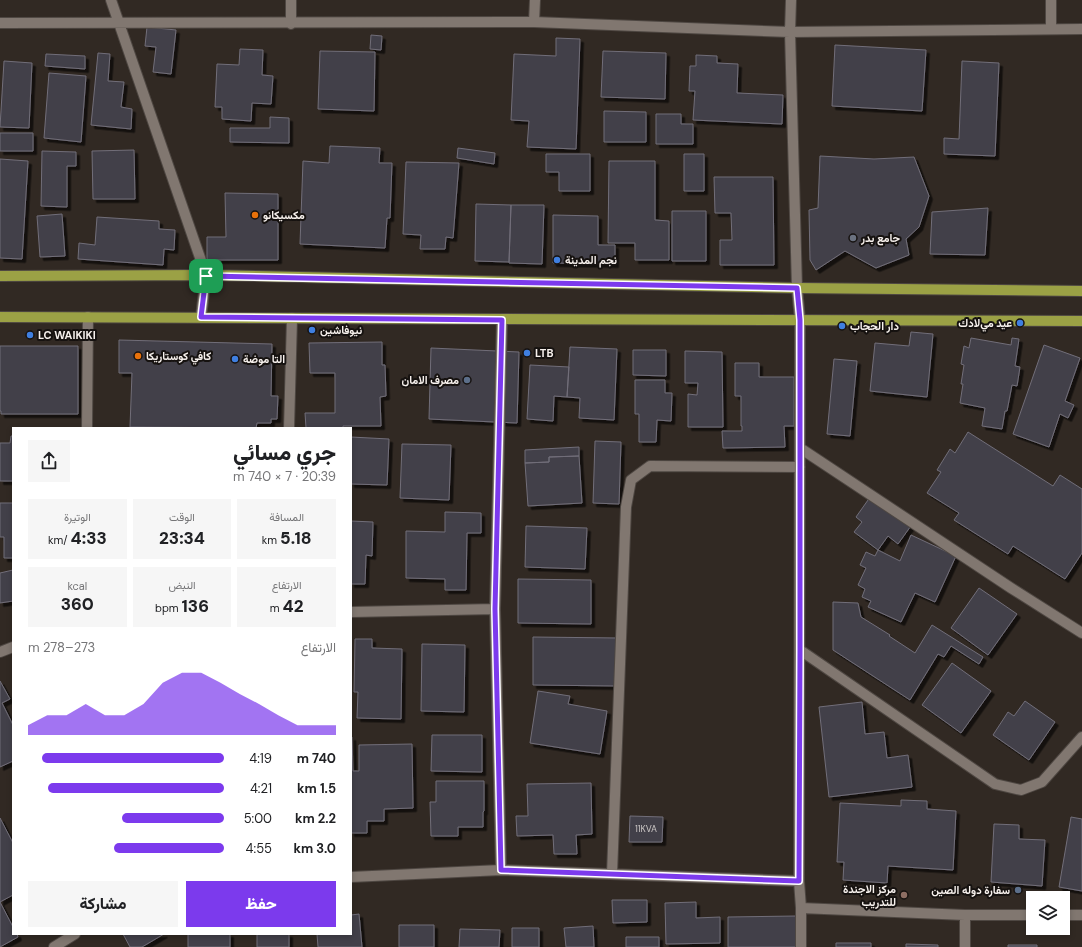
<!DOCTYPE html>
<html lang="ar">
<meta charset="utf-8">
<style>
:root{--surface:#fff;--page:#f6f6f6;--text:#202124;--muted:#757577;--accent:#7c3aed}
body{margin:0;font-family:"DM Sans",Vazirmatn,sans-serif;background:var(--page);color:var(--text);direction:rtl;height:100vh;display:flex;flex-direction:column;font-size:15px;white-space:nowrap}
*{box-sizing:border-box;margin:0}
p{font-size:13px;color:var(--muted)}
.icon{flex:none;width:22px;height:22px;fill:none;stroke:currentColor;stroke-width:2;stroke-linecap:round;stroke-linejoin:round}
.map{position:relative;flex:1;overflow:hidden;direction:ltr}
.drawer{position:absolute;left:12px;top:427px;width:340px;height:508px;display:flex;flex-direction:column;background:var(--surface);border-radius:0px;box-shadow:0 2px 6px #0003;direction:rtl}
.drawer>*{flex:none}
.fabs{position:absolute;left:1026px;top:891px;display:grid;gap:8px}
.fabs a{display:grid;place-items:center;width:44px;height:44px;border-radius:0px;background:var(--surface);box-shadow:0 2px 6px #0003;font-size:20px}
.pin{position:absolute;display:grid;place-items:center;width:34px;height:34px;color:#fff;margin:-17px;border-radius:8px;box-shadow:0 2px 6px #0006}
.round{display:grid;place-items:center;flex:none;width:42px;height:42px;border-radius:0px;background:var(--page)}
.summary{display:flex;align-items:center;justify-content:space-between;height:68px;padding:0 16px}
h1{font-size:22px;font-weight:800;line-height:30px}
.metrics{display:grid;grid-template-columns:repeat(3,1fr);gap:6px;height:68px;padding:4px 16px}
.metrics div{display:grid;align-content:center;border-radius:0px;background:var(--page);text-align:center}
.metrics b{font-size:17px;font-weight:800}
.metrics small{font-size:11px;font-weight:400}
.metrics p{font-size:11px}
.chart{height:112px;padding:8px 16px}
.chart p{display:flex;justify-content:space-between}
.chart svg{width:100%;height:72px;margin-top:4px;fill:var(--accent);opacity:.7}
.button{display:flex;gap:8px;margin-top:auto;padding:8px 16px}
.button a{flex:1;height:46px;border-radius:0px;background:var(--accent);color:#fff;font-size:16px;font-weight:800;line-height:46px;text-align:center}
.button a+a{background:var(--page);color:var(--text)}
ul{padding:0 16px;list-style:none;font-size:13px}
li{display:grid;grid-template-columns:64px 48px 1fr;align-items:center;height:30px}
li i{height:10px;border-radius:5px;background:var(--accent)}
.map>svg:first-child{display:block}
</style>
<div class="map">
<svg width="1082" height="947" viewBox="0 0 1082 947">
<defs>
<filter id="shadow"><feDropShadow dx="3.5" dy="3.5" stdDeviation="0" flood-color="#0009"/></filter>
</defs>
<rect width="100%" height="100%" fill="#312923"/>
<!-- building -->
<path fill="#434049" stroke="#716e79" filter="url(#shadow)" d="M147 27 176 30 171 74 153 72 156 47 145 46Z
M371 35 382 36 381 50 370 49Z
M556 38 580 39 576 149 527 147 529 121 511 120 514 54 556 56Z
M835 45 926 50 922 111 832 106Z
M240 49 263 50 262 75 273 76 271 104 252 103 251 121 222 119V107H215L217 64 239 65Z
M320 51 375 52 374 111 318 109Z
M603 51 666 53 665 99 601 97Z
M98 53 110 54 108 81 124 82 121 107 132 109 131 129 91 125Z
M46 54 85 56V69L45 66Z
M696 55 717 56V63L738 64 737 93 783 95 782 124 693 120 695 91H689L690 66H696Z
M4 61 32 63 29 128 0 127Z
M962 61 999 63 995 156 944 154V138L959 139Z
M49 73 86 76 81 142 44 138Z
M604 111 646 112V142H604Z
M656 114H681V124H693V144H656Z
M270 117 289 118V143L230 142V128H270Z
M0 133H33V151H0Z
M330 146 380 148 379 163H392L390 218H387L385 248 300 244 303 161 329 163Z
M458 148 495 153 494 164 457 158Z
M134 150 135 199H93L92 151Z
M42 151 76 152V166H67V207L41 206Z
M546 154H590V191H559V172H546Z
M684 154H704V191H684Z
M820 156 874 159 914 157 929 196 919 227 906 239 909 255 876 268 845 251 816 270 810 260 809 210 818 208Z
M0 159 28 161 22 259 0 258Z
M609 161H655V220L669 221V260H635V243H608Z
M406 162 459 163 453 238 446 237 445 249H420L421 235 403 234Z
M714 177H773L774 265H720V240H732L731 213H715Z
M225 193 278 194V260H207V237H226Z
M476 204 511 205 509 262 475 261Z
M511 205H544L542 264 509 263Z
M988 208 985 255 930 254 932 212Z
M672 211H706V261H672Z
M62 214 65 256 40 257 37 216Z
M553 215 598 216V245H615V264L553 263Z
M97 217 159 221V229L175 230 174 250 164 249 163 265 78 259 79 243 95 245Z
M911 332 933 334 927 397 870 391 875 343 909 346Z
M971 338 1011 345 1012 338 1019 339 1015 366 1020 367 1017 386 1012 385 1007 411H1005L1002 429 982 426 985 408 960 403 963 384H961L964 365 961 364 964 346 969 348Z
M119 340 272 344 271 396H278L277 419H271V423H257L256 428 130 427 132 373H119Z
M382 342V365H385L386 396 380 397 381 426H343V428H306L305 413H335V373H310L309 343Z
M1044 345 1080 358 1065 401 1074 405 1068 418 1060 414 1049 447 1013 434Z
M0 346H78V414H1V411H0Z
M570 347 617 349 614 420 579 418 580 398 567 397Z
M431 348 519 352 517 423 429 419Z
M633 350H666V376L633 375Z
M685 351 722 352 723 427H688V394L697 395 698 383H685Z
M834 359 857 361 850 436 827 434Z
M735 363H759V377H794V426H784L785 447 723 448 722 431H742V426H741V396H735Z
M530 365 569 367 567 397 554 396 553 421 527 419Z
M635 380H665V393H672L671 421 657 420 656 442H639V414H635Z
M968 432 1053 486 1060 475 1082 489V553L1065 579 1013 546 1008 554 954 520 959 513 927 493 941 472 937 470 950 449 955 453Z
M11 436H13V481H0V443H10Z
M351 437 389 439 387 485 351 484Z
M595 441 621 442 619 504 593 503Z
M402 444 451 445 449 500 400 498Z
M579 447V456L549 457V462L525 463V450Z
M579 456 582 503 528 506 525 463 549 462V457Z
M873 493 913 523 898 544 888 536 878 550 854 532 862 522 856 517Z
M0 503H13V558H4V537H0Z
M445 512 481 513V533H467L466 590H445V579L406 578V531L445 532Z
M351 521 373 522 372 556 366 555 365 584H351Z
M526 526 587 528 585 569 525 567Z
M911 535 956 556 935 602 915 593 901 622 868 607 871 601 862 597 865 589 858 585 866 568 860 565 866 552 875 556 878 550 900 561Z
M13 570V601L0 603V573Z
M518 579 591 580V624L518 623Z
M979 588 1017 614 988 655 951 628Z
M833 602 858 603 861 617 890 635 889 636 915 653 932 625 983 657 979 664 951 646 944 657 938 654 910 700 833 650Z
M533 637 619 638V686L533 685Z
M355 639H372V648L402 649 401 719 357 718 358 692H354Z
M422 644 465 645 464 712 421 711Z
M952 663 991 691 961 733 922 705Z
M0 681 10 699 2 703 13 725V761L0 767Z
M538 691 570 696 568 704 607 711 600 754 530 743Z
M1025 701 1055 722 1029 760 993 735 1008 712 1014 716Z
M862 702 865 734 884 732 887 758 908 755 912 787 829 797 819 707Z
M432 735H482V772L431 771Z
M351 737H352L353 771H359V745L412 744 413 808 384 809V821H367V833H351Z
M436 781H484V811L483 812V827H458V836H431L430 802H436Z
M591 783 592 834 576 835 577 854H554L553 835 517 836 516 816H528L527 784Z
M901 800 927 801V809L956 811 953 870 888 866 887 883 843 880 844 862H837L840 803 901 806Z
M630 816 663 817 662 842H629Z
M1071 817 1082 819V891L1059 887Z
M0 818 13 843V895L0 902Z
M994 824 1019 825V839L1045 840 1042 886 991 882Z
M612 900H647V922L613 923Z
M0 902 13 927V934H17L18 937 0 947Z
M696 902V918L720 917V943L666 944 665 903Z
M359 914 362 947H318L317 934H351V915Z
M796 916 797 947H728V917Z
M399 925H434V947H399Z
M593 926 594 947H566L564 928Z
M512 928H539V947H512Z
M460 929 500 930 499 947H459Z
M123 934H164L142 947H130Z
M188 934H230V947H188Z
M257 934H289V947H257Z
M626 937H659V947H626Z
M836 943H871V947H836Z
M906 944 938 945V947H906Z
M1008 945H1037V947H1008Z"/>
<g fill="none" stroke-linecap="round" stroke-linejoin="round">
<!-- minor casing -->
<g stroke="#4e4742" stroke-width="12">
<path id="minor" d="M111 0 206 275 201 317
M291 0V24
M791 0 790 32 797 288 800 320 799 881 801 908V947
M534 22 535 0
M0 23 534 22 790 32 1082 29
M1051 29V0
M87 428 88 317
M289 428 292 318
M800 448 1011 588 1082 633
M351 612 495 609
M800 650 995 784 1021 790 1042 782 1082 737
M0 652 13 647
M501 870 495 609 502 319
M612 874 626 507 631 480 650 466 800 467
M351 877 501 870 799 881
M801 908 965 915H1033
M1063 915H1082
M54 947 75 934
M965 947V915"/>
</g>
<!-- major casing -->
<g stroke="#4e4742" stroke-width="12">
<path id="major" d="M0 276 206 275 797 288 1082 291
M0 317 502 319 1082 321"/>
</g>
<!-- minor -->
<use href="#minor" stroke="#817770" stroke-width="10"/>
<!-- major -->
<use href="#major" stroke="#9ba145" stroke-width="10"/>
</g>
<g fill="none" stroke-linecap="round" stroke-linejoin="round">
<!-- route casing -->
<g stroke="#fff" stroke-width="8">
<path id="route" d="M206 276 797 288 800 320V650L799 881 501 870 495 609 502 320 201 317Z"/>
</g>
<!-- route -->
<use href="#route" stroke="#7c3aed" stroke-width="5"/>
</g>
<!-- markers -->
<g fill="#e8710a" stroke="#161210" stroke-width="1.5">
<circle cx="255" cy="215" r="4"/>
<circle cx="138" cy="356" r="4"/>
</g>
<circle fill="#6b7280" stroke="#161210" stroke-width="1.5" cx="853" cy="238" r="4"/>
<g fill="#3f7fe0" stroke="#161210" stroke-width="1.5">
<circle cx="557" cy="260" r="4"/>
<circle cx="1020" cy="323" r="4"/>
<circle cx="842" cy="326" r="4"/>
<circle cx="312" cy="330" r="4"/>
<circle cx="30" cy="335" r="4"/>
<circle cx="527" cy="353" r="4"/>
<circle cx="235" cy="359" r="4"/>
</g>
<g fill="#5c6f8a" stroke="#161210" stroke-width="1.5">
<circle cx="467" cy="380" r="4"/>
<circle cx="1018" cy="890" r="4"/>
</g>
<circle fill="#8d6e63" stroke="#161210" stroke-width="1.5" cx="904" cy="895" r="4"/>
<g text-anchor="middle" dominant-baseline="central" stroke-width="4" stroke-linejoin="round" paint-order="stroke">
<!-- number labels -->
<g font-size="9" fill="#cac5c4">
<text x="646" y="829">11KVA</text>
</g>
<!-- poi labels -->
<g font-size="11" font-weight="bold" fill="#f7f1ed" stroke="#161210" text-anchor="start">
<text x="263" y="215">مكسيكانو</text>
<text x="861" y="238">جامع بدر</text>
<text x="565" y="260">نجم المدينة</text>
<text x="1012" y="323" text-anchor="end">عيد ميﻻدك</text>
<text x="850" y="326">دار الحجاب</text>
<text x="320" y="330">نيوفاشين</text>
<text x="38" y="335">LC WAIKIKI</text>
<text x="535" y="353">LTB</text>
<text x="146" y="356">كافي كوستاريكا</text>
<text x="243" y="359">التا موضة</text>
<text x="459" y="380" text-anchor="end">مصرف الامان</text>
<text x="896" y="889" text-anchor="end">مركز الاجندة<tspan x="896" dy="13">للتدريب</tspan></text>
<text x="1010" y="890" text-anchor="end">سفارة دوله الصين</text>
</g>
</g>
</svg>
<div class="fabs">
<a><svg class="icon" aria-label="layers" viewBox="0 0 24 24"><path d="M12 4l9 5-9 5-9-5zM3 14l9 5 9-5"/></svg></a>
</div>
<div class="pin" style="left:206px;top:276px;background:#1e9e55"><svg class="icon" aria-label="arrive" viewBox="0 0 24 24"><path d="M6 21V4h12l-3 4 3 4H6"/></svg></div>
<section class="drawer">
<div class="summary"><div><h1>جري مسائي</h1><p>20:39 · 7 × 740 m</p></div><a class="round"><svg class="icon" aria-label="share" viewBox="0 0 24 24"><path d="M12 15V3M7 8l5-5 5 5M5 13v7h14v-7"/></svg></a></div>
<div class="metrics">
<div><p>المسافة</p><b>5.18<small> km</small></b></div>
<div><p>الوقت</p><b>23:34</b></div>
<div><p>الوتيرة</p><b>4:33<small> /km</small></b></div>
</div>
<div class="metrics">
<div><p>الارتفاع</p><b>42<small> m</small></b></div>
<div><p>النبض</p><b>136<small> bpm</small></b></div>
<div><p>kcal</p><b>360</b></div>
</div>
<div class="chart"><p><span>الارتفاع</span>273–278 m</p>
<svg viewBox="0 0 160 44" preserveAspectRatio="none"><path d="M0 44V38L10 32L20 32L30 25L40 32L50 32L60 25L70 12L80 6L90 6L100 12L110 19L120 25L130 32L140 38L150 38L160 38V44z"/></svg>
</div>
<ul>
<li><b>740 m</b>4:19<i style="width:93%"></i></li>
<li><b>1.5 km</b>4:21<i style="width:90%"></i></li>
<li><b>2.2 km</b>5:00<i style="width:52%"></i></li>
<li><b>3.0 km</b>4:55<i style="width:56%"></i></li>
</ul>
<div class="button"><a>حفظ</a><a>مشاركة</a></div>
</section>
</div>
